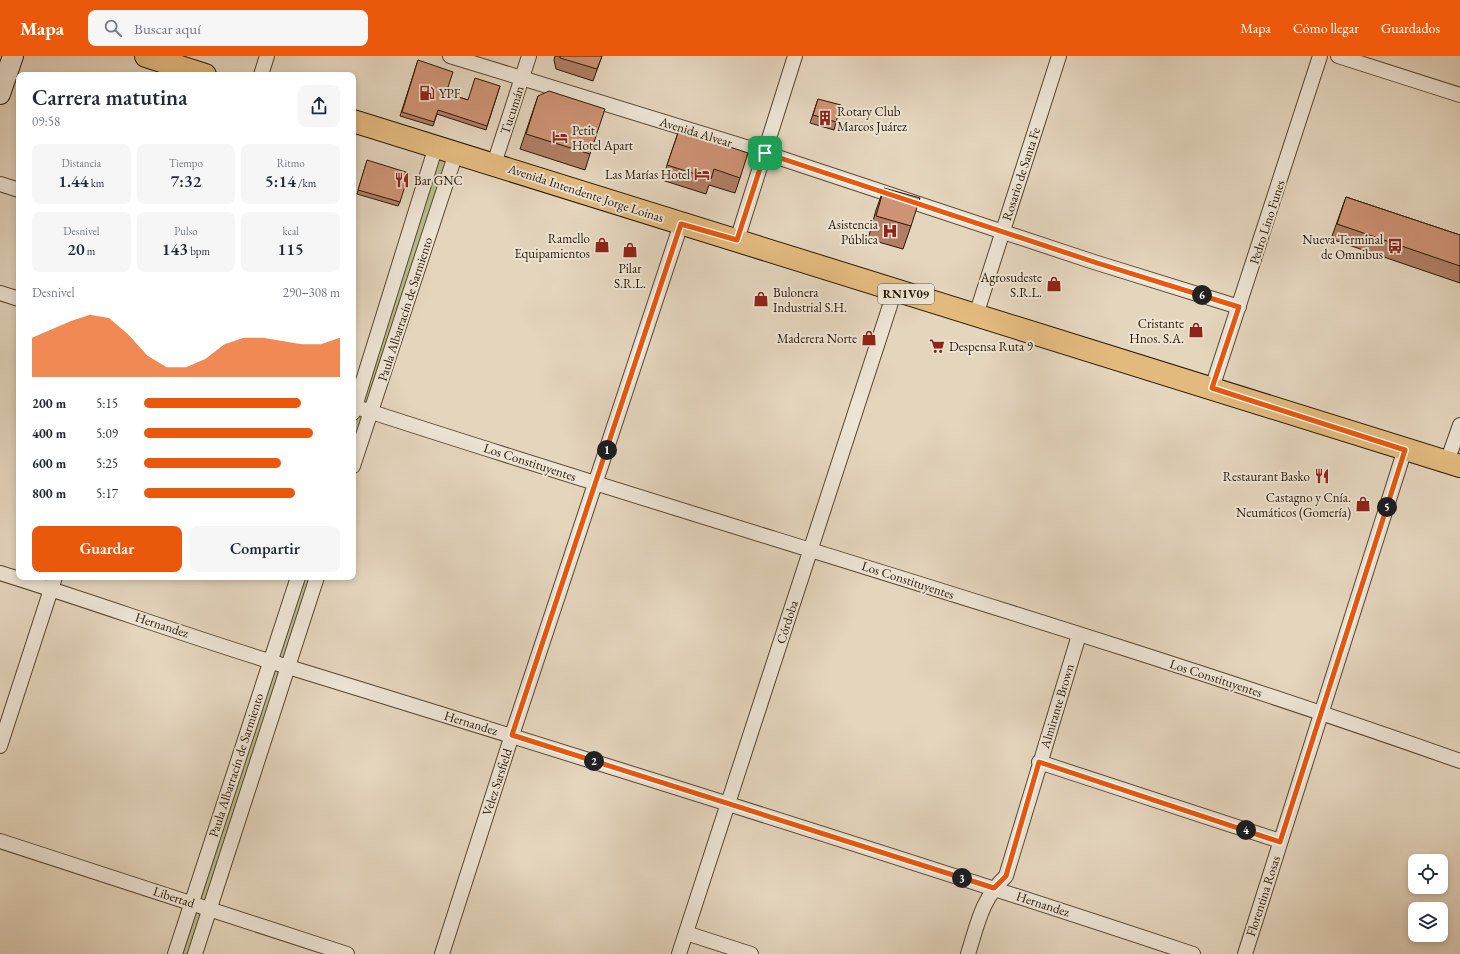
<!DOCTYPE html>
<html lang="es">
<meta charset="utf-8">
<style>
:root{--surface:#fff;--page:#f6f6f7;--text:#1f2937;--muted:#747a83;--accent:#ea580c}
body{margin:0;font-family:"EB Garamond",serif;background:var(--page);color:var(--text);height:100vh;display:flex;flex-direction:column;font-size:15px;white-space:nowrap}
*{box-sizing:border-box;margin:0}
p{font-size:13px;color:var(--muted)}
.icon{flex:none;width:22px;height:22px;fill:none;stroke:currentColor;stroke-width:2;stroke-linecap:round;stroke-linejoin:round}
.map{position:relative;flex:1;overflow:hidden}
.side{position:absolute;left:16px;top:16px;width:340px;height:508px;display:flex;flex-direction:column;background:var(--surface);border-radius:8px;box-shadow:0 2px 6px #0003}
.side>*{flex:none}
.tools{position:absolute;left:1408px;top:798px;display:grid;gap:8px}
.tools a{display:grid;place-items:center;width:40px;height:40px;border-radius:8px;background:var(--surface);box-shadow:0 2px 6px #0003;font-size:20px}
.pin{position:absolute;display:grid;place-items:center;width:34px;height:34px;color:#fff;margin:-17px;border-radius:8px;box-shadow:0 2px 6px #0006}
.km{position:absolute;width:20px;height:20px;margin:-10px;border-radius:50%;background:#222;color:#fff;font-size:11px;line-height:20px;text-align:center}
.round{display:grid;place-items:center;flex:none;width:42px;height:42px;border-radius:8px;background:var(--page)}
.overview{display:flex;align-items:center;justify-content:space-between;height:68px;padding:0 16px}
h1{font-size:22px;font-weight:600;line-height:30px}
.metrics{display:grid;grid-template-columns:repeat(3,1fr);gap:6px;height:68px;padding:4px 16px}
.metrics div{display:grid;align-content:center;border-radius:8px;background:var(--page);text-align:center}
.metrics b{font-size:17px;font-weight:600}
.metrics small{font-size:11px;font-weight:400}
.metrics p{font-size:11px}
.chart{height:112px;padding:8px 16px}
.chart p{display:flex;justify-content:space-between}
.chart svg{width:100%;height:72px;margin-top:4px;fill:var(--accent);opacity:.7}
.action{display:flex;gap:8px;margin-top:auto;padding:8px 16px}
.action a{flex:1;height:46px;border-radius:8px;background:var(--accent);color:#fff;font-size:16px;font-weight:600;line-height:46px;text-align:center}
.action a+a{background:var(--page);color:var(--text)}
ul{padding:0 16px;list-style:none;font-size:13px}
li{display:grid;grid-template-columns:64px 48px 1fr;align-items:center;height:30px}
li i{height:10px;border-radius:5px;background:var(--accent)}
header{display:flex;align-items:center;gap:24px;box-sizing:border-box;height:56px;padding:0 20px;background:var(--accent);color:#fff}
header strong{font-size:19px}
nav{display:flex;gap:22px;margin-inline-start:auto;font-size:14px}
.search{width:280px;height:36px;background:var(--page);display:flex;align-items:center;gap:10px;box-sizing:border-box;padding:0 14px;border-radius:8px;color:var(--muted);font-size:15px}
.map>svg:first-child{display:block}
</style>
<header>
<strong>Mapa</strong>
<div class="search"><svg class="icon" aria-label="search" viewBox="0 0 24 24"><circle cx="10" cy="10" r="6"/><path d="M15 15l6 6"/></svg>Buscar aquí</div>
<nav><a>Mapa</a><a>Cómo llegar</a><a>Guardados</a></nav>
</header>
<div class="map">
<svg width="1460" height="898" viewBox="0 0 1460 898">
<rect width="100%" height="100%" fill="#e4d5bd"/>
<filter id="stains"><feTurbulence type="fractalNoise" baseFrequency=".005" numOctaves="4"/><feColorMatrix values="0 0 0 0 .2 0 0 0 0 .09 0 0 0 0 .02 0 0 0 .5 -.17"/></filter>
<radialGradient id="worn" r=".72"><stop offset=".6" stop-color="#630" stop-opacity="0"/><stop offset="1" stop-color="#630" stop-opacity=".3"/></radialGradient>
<!-- green -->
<path fill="#b5bd90" stroke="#6f6a48" d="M436 90 456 97 353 410V357Z
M298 521H317L195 898H175Z"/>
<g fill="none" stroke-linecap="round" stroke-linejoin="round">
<!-- minor casing -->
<g stroke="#584630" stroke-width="16">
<path id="minor" d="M450 0 765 97 1094 206 1239 251
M1338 0 1460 39
M261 19 267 0
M494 108 529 0
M0 128 19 134
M737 184 795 0
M0 237 19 243
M976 259 1059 0
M1212 332 1320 0
M353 350C721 470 1095 576 1460 705
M353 357 436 90
M1447 406 1460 369
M353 410 456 97
M0 517C90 545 179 577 269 605 578 700 886 796 1193 898
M0 690 55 521
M1039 706 1280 785
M0 785 347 898
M686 877 751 898
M175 898 298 521
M195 898 317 521
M442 898 512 679 681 168
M679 898 895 234
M968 898C978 867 981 844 1006 820L1079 579
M1245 898 1405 393"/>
</g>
<!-- secondary casing -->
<g stroke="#291701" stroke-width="22">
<path id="secondary" d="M0 38 13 0"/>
</g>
<!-- primary casing -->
<g stroke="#291701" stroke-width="24">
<path id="primary" d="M146 0 205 19
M353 65 1460 410"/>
</g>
<!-- minor -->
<use href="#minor" stroke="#ede4d4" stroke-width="14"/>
<!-- secondary -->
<use href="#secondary" stroke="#ede4d4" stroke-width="20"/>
<!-- primary -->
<use href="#primary" stroke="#e2ba7e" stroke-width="22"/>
</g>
<!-- wall -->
<path fill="#b17e65" stroke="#291701" d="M555 0H602L593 25 556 13 554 4Z
M418 4 446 37 468 44 500 30 486 74 437 58 433 70 400 60Z
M538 40 590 98 585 114 520 93Z
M818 43 836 66 834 74 810 67Z
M679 74 740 122 735 137 709 129 706 138 662 124Z
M366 108 400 146 398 150 357 138Z
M884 132 911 170 903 193 868 183 876 154Z
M1346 141 1460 179V227L1331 183Z"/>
<!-- building -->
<path fill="#ce9375" stroke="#291701" d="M560 0H602L597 13 560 2Z
M418 4 453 16 446 37 468 44 475 22 500 30 487 70 438 54 434 66 402 56Z
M549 35 605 53 590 98 526 78 538 40Z
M818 43 841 49 836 66 813 59Z
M679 74 748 97 740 122 714 113 711 123 667 109Z
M367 104 409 117 400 146 358 134Z
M884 132 920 142 911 170 876 160Z
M1346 141 1460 179V210L1337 168Z"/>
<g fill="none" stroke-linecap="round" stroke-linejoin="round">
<!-- route casing -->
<g stroke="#fff" stroke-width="8">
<path id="route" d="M765 97 1094 206 1239 251 1212 332 1405 394 1280 786 1039 706 1006 820 994 832 512 679 681 168 737 184Z"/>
</g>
<!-- route -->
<use href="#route" stroke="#ea580c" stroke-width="5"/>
</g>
<!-- icons -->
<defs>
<g id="fuel-bare" transform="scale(1.2)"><path d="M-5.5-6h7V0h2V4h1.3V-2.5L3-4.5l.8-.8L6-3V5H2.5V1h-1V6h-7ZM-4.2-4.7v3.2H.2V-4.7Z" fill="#8f2418" stroke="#ede4d4" stroke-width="2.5" paint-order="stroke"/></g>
<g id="building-bare" transform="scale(1.2)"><path d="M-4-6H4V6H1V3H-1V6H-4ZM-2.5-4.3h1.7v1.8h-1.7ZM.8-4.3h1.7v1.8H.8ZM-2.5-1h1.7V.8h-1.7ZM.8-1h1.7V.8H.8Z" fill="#8f2418" stroke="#ede4d4" stroke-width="2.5" paint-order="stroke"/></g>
<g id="hotel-bare" transform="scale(1.2)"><path d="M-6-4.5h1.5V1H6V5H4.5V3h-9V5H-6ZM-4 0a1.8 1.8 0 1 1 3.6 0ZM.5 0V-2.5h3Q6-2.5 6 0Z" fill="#8f2418" stroke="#ede4d4" stroke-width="2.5" paint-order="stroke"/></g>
<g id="restaurant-bare" transform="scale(1.2)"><path d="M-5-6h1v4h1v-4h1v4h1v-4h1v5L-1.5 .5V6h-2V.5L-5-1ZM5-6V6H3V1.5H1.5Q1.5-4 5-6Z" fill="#8f2418" stroke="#ede4d4" stroke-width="2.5" paint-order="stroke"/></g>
<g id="hospital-bare" transform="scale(1.2)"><path d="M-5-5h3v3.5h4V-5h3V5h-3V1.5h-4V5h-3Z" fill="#8f2418" stroke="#ede4d4" stroke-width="2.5" paint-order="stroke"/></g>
<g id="shop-bare" transform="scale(1.2)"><path d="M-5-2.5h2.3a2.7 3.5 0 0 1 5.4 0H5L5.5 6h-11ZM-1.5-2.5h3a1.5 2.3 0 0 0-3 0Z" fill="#8f2418" stroke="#ede4d4" stroke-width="2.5" paint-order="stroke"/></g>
<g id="bus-bare" transform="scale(1.2)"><path d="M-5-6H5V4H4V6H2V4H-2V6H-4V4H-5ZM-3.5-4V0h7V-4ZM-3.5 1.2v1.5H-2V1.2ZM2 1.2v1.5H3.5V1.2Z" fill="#8f2418" stroke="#ede4d4" stroke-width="2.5" paint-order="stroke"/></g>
<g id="supermarket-bare" transform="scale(1.2)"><path d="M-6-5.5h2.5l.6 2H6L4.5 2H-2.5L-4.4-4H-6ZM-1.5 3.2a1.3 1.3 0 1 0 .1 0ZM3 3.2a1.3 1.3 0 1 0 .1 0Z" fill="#8f2418" stroke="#ede4d4" stroke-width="2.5" paint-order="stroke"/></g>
</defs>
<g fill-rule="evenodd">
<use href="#fuel-bare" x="427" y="37"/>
<use href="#building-bare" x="825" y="62"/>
<use href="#hotel-bare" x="560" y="81"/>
<use href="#hotel-bare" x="702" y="118"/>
<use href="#restaurant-bare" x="402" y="124"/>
<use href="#hospital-bare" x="890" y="175"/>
<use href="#shop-bare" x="602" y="189"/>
<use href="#bus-bare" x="1395" y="190"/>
<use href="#shop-bare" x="630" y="194"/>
<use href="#shop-bare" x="1054" y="228"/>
<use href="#shop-bare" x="761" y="243"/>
<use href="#shop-bare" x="1196" y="274"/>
<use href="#shop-bare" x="869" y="282"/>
<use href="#supermarket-bare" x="937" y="290"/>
<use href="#restaurant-bare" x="1322" y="420"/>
<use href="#shop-bare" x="1363" y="448"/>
</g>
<g text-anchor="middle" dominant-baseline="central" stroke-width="4" stroke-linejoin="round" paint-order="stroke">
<!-- shield labels -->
<rect fill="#ede4d4" stroke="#645440" stroke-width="1" x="878" y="228" width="56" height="20" rx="3"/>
<g font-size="12" font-weight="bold" fill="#291701">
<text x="906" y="238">RN1V09</text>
</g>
<!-- poi labels -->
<g font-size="13" fill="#291701" stroke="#ede4d4" text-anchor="end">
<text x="439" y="37" text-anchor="start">YPF</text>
<text x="837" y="55" text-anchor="start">Rotary Club<tspan x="837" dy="15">Marcos Juárez</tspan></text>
<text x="572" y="74" text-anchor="start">Petit<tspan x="572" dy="15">Hotel Apart</tspan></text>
<text x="690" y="118">Las Marías Hotel</text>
<text x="414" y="124" text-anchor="start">Bar GNC</text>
<text x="878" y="168">Asistencia<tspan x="878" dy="15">Pública</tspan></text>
<text x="590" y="182">Ramello<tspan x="590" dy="15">Equipamientos</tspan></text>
<text x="1383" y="183">Nueva Terminal<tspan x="1383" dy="15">de Omnibus</tspan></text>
<text x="630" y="212" text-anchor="middle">Pilar<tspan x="630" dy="15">S.R.L.</tspan></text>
<text x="1042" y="221">Agrosudeste<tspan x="1042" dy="15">S.R.L.</tspan></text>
<text x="773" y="236" text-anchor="start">Bulonera<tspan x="773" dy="15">Industrial S.H.</tspan></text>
<text x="1184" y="267">Cristante<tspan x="1184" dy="15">Hnos. S.A.</tspan></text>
<text x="857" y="282">Maderera Norte</text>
<text x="949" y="290" text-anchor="start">Despensa Ruta 9</text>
<text x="1310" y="420">Restaurant Basko</text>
<text x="1351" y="441">Castagno y Cnía.<tspan x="1351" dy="15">Neumáticos (Gomería)</tspan></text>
</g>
<!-- street labels -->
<g font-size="13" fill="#291701" stroke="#ede4d4">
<text transform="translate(512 54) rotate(-72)">Tucumán</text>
<text transform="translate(696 76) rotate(17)">Avenida Alvear</text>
<text transform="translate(1021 118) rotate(-72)">Rosario de Santa Fe</text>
<text transform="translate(586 137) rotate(18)">Avenida Intendente Jorge Loinas</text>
<text transform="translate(1267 166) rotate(-72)">Pedro Lino Funes</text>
<text transform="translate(405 253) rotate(-72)">Paula Albarracín de Sarmiento</text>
<text transform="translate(530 406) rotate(18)">Los Constituyentes</text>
<text transform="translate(908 524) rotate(18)">Los Constituyentes</text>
<text transform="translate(787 566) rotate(-72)">Córdoba</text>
<text transform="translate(162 569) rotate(18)">Hernandez</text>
<text transform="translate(1216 622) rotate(18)">Los Constituyentes</text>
<text transform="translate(1057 650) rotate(-73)">Almirante Brown</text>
<text transform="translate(471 667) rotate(17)">Hernandez</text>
<text transform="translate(236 709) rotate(-72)">Paula Albarracín de Sarmiento</text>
<text transform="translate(497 726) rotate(-72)">Velez Sarsfield</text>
<text transform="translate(1263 840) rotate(-72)">Florentina Rosas</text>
<text transform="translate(174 841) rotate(18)">Libertad</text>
<text transform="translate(1043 848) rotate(18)">Hernandez</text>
</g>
</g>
<rect width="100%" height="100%" filter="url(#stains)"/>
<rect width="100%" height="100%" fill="url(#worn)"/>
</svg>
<div class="tools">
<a><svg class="icon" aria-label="locate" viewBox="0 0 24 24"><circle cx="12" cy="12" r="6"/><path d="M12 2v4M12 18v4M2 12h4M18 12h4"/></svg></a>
<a><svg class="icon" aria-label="layers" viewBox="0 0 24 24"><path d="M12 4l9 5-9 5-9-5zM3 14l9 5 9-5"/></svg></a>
</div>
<div class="pin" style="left:765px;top:97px;background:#1e9e55"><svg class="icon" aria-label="arrive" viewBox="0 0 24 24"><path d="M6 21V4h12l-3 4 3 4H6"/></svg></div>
<b class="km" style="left:607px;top:394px">1</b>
<b class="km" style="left:594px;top:705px">2</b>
<b class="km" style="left:962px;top:822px">3</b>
<b class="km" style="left:1246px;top:774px">4</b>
<b class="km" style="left:1387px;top:451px">5</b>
<b class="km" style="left:1202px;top:239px">6</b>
<section class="side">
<div class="overview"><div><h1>Carrera matutina</h1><p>09:58</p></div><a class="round"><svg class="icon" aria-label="share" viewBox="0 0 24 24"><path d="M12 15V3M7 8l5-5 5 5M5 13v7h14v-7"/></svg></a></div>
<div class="metrics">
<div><p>Distancia</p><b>1.44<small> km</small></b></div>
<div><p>Tiempo</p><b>7:32</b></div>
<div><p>Ritmo</p><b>5:14<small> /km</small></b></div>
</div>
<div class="metrics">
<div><p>Desnivel</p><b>20<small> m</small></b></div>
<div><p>Pulso</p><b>143<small> bpm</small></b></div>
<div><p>kcal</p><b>115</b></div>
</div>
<div class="chart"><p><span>Desnivel</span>290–308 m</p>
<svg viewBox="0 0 160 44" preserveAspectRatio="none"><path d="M0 44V20L10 15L20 10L30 6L40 8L50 18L60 31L70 38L80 38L90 33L100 24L110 20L120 20L130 22L140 24L150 24L160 20V44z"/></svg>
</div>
<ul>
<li><b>200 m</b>5:15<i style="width:80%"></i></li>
<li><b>400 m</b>5:09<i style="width:86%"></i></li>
<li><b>600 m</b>5:25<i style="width:70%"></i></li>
<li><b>800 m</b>5:17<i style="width:77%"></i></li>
</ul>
<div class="action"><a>Guardar</a><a>Compartir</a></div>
</section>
</div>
